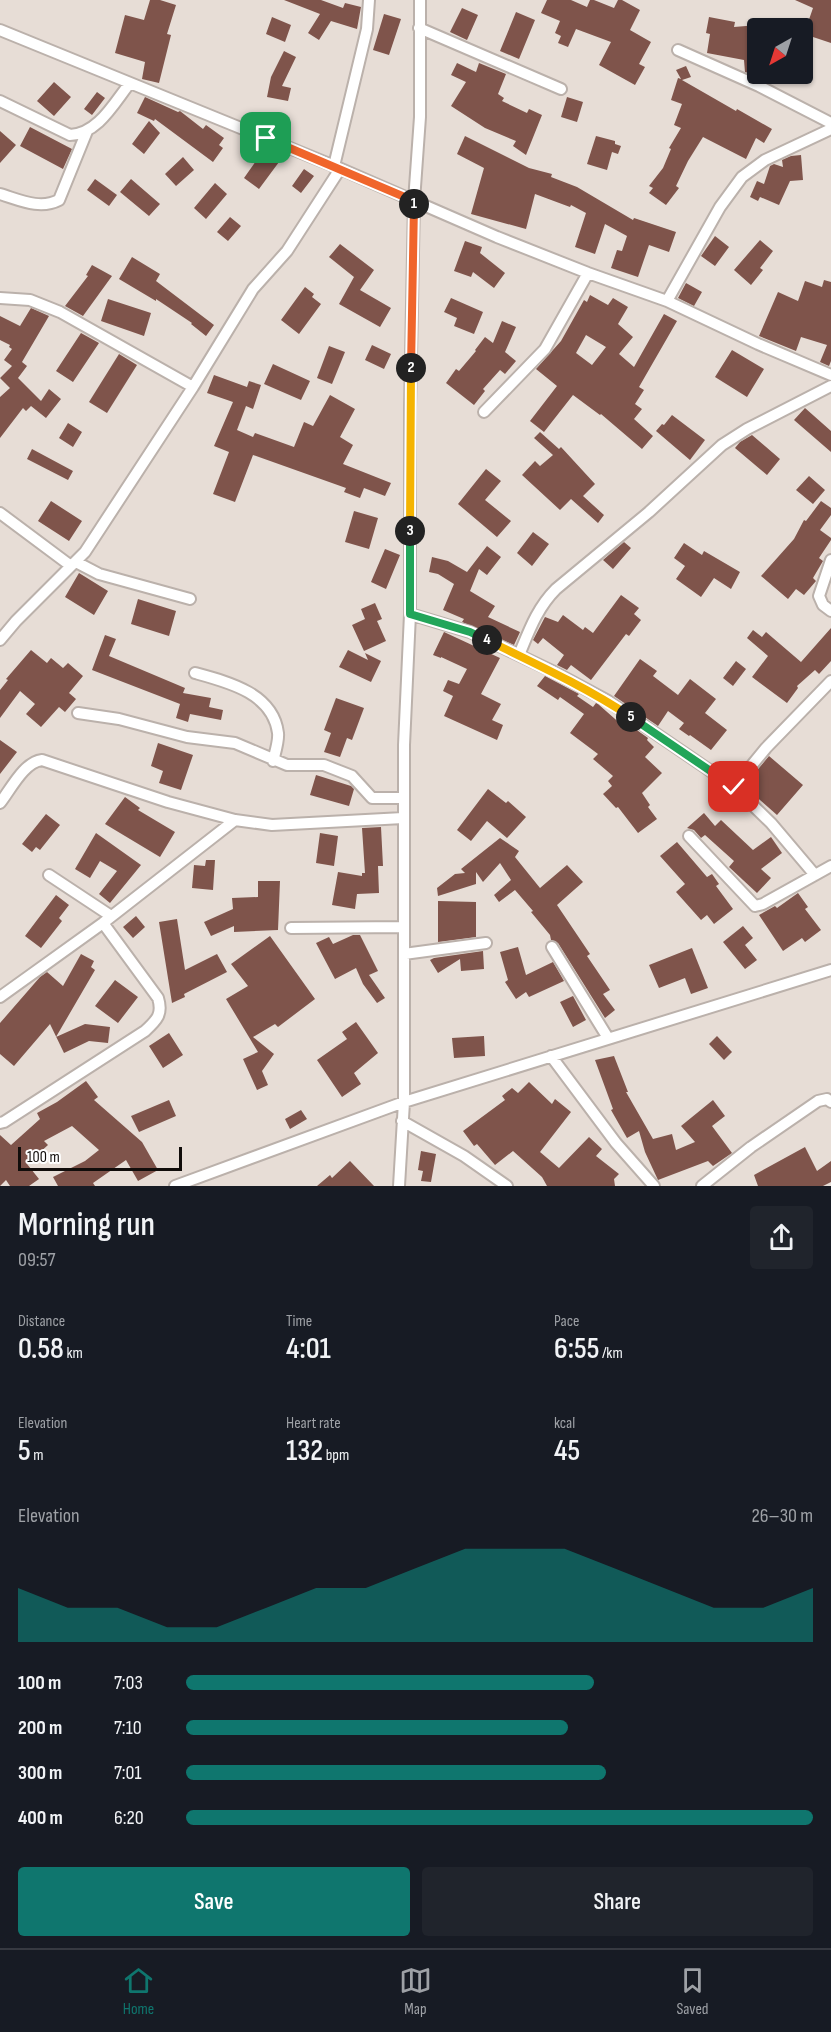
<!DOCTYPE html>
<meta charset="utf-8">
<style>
:root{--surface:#171b24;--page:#20242c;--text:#f1f3f6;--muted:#9ea1a6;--line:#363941;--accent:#0f766e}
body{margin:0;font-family:"Sofia Sans Condensed",sans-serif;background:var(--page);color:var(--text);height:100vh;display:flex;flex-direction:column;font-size:22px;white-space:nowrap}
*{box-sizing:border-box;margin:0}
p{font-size:20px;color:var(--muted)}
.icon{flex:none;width:33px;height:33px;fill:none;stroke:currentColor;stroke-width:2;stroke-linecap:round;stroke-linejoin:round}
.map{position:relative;height:1186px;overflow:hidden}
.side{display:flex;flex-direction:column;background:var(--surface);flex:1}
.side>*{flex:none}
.needle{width:39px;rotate:219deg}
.controls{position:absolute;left:747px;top:18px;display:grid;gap:12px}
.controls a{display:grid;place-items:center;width:66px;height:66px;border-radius:6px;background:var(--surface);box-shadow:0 2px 4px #0004;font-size:30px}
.scale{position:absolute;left:18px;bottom:15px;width:164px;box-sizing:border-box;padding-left:6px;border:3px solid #110d0b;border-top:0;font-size:16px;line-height:21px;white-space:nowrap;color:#110d0b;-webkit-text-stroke:4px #fff;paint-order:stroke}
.pin{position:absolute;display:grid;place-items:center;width:51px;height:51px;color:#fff;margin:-26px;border-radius:12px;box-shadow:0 3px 9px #0006}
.km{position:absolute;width:30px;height:30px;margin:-15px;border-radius:50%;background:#222;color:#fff;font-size:16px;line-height:30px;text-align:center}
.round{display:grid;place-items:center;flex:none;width:63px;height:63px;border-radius:6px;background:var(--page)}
.summary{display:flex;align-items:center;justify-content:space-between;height:102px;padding:0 18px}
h1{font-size:33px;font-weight:600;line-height:45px}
.stats{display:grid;grid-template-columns:repeat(3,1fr);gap:9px;height:102px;padding:6px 18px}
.stats div{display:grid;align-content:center}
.stats b{font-size:30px;font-weight:600}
.stats small{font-size:16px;font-weight:400}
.stats p{font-size:16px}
.chart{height:168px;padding:12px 18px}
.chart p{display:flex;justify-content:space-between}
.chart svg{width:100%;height:108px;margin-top:6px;fill:var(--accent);opacity:.7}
.action{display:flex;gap:12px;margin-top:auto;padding:12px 18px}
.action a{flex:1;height:69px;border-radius:6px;background:var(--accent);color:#fff;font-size:24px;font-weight:600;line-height:69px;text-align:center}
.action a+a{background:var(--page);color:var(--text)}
ul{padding:0 18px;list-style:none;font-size:20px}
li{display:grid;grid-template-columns:96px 72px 1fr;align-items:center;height:45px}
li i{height:15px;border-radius:8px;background:var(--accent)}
.tab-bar{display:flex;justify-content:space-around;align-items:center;height:84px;border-top:2px solid var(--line);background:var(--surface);font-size:16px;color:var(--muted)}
.tab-bar a{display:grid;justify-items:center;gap:3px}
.tab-bar .current{color:var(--accent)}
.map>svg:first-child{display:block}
</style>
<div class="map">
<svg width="831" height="1186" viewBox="0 0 831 1186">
<rect width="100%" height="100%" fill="#e7ddd6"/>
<!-- building -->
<path fill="#7f544b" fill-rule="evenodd" d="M150 0H160L176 5 167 34 171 35 159 83 142 79 145 62 115 53 125 15 144 20Z
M284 0H321L343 8 345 3 361 7 357 29 331 21 319 40 308 33 320 14Z
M547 0H571L587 7 590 0H594L614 8 618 0H622L640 10 630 30 651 42 639 64 645 67 635 85 599 65 611 42 576 29 568 47 558 43 561 36 555 33 560 21 541 13Z
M795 0H831V43L804 34 813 8Z
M462 8 478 15 467 40 450 32Z
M516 12 535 20 519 59 500 51Z
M384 14 401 19 389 55 373 50Z
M272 17 291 25 285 42 266 34Z
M709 17 735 22 734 27 758 25V74H751L745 72 744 60 707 53 710 34 706 33Z
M284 51 296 57 282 86 291 88 288 101 267 97 271 77Z
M457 63 476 72 479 63 506 74 498 94 504 98 502 101 527 113 529 109 542 115 526 155 513 146 516 141 485 128 451 106 466 82 451 75Z
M686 66 691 77 682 80 736 111 737 109 772 129 764 143 756 138 746 159 703 137 688 161 676 186 679 188 666 205 649 193 653 188 649 186 663 168 671 149 669 148 681 128 674 125 682 104 671 100 678 78 681 79 676 70Z
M54 82 71 97 54 116 37 101Z
M97 92 105 98 92 115 84 109Z
M145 97 178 112 180 111 203 129 206 125 224 138 219 145 223 148 213 162 155 119 154 121 137 113Z
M567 97 583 102 577 122 561 117Z
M149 121 160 133 144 154 132 144Z
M30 127 72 149 63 169 20 146Z
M0 131 16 145 0 163Z
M465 136 529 168 552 174 551 177 577 187 633 220 634 218 676 232 669 252 649 245 638 277 611 268 617 250 622 251 627 236 605 224 595 254 575 247 586 213 571 205 570 207 535 194 526 229 471 214 484 168 457 154Z
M596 136 615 141V144L621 146 618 154 612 152 607 170 587 164Z
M263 151 279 162 259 189 244 178Z
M801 155 803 180 790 181 779 205 760 197 758 201 750 197 757 181 764 184 770 166 774 164 783 167 782 160 791 156Z
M183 157 194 170 176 186 165 174Z
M304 169 314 176 301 193 292 186Z
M95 179 117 195 109 206 87 190Z
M131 179 160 204 149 216 120 192Z
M215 183 227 194 206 219 194 208Z
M230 217 241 226 228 241 217 232Z
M715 236 729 247 715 266 701 256Z
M760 240 773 251 760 268 763 270 751 285 734 270Z
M465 241 482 247 480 253 505 273 494 288 473 272 471 277 454 271Z
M340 244 374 270 360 290 391 308 380 327 339 304 354 277 329 257Z
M132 257 160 274 156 281 214 325 206 336 191 324 192 323 156 299V301L119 279Z
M92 265 112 276 83 316 65 306 88 276 86 275Z
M824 280 831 282V361L829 366 820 362 827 345 801 337 796 351 759 336 778 292 798 301 805 281 822 287Z
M686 283 702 292 694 306 678 298Z
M305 287 314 294 312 297 321 304 299 334 281 320Z
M590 295 608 305 613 298 628 307 618 324 633 337 619 354 634 367 664 314 677 321 639 387 644 390 635 404 642 409 634 419 653 436 642 449 601 414 600 415 573 395 544 432 530 421 557 386 536 369 561 341 584 300 587 302ZM586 335 606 347 592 365 576 353Z
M451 298 483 312 474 334 454 326 457 318 444 312Z
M108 299 151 313 144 336 101 321Z
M31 308 49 316 22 362 27 366 18 378 41 401 49 389 61 399 46 418 31 406 26 411 23 408 0 438V397L10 388 0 378 12 366 4 360 12 349 9 347 10 345 0 340V316L20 326Z
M502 321 516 327 505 352 516 361 505 374 500 370 483 389 485 391 474 405 446 383 456 369 459 371 476 351 475 350 485 337 493 343Z
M81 333 99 343 73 382 56 371Z
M372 345 391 354 384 369 365 360Z
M329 346 345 352 332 384 317 378Z
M732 350 764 369 747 397 715 377Z
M119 354 137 365 107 413 89 402Z
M273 364 310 381 301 400 264 384Z
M214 375 247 387 249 381 261 385 253 409 246 406 237 430 253 437 255 433 294 447 304 422 313 426 330 395 355 409 340 437 353 445 343 464 391 483 385 496 364 488 360 498 344 492 346 488 253 455 235 502 213 494 229 452 214 446 233 402 207 393Z
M805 408 831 431V452L794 420Z
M672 415 705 440 690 460 656 431 662 424 664 425Z
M68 423 82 432 73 447 59 438Z
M540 432 559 449 561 447 595 484 583 496 604 515 598 523 571 499 560 510 522 475 535 461 540 466 553 455 534 438Z
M752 435 780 459 767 475 735 448 740 442Z
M32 449 73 471 68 480 27 459Z
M486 469 501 481 485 500 511 521 497 537 458 504Z
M809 476 825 490 813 504 796 490Z
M51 501 82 521 69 541 38 521Z
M821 501 831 508V515L820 530 831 538V540L819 558 823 561 813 578 816 581 804 595 796 589 788 599 761 576 794 539 804 520 806 521Z
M354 511 378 518 369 549 345 542Z
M533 532 549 544 532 566 517 553Z
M624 542 631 548 613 569 603 560Z
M684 543 702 555 704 551 740 572 731 589 714 578 701 597 676 579 685 566 674 558Z
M487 546 501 557 487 575 479 569 470 591 495 606 488 617 520 632 514 645 462 622 464 619 443 610 454 584 438 574 429 572 432 557 448 561 467 572Z
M385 549 400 555 386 589 371 582Z
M79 573 108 591 94 615 65 597Z
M621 595 639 608 634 614 641 620 629 636 626 634 591 680 571 665 567 670 557 665 564 655 543 638 538 644 533 640 545 617 558 622 563 615 583 630 585 627 593 633Z
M138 599 176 611 169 636 131 624Z
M375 603 382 619 377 621 386 641 364 651 352 625 365 619 361 609Z
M831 628V661L819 674 815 670 797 686 798 688 787 703 752 677 768 656 747 638 753 630 762 637 766 632 801 662Z
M444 632 500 658 481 694 501 704 492 720 503 725 497 740 444 716 453 696 443 691 448 680 459 684 467 669 441 657V658L433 655Z
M105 635 116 639 109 656 185 688 183 693 211 698 209 707 223 710 221 720 190 714 188 722 176 718 180 704 92 670Z
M31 650 47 663 51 658 63 668 68 663 83 676 69 693 76 699 65 712 59 707 41 727 26 714 35 704 20 691 0 718V690L8 680 6 679Z
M348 650 368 660 365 653 381 661 371 682 339 667Z
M640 659 657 671 653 676 678 695 690 679 716 699 705 713 727 730 711 750 690 735 689 736 679 729 684 723 668 711 658 726 614 696Z
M736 661 746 669 733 686 723 678Z
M545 676 579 694 577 696 593 707 596 703 598 704 623 726 627 723 648 738 647 740 654 747 645 757 662 773 642 793 650 805 648 807 657 819 638 833 618 807 616 808 603 794 612 786 608 781 613 776 593 759 598 754 570 733 584 714 560 697 558 700 537 686Z
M336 698 364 708 352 740 347 738 340 757 324 752 331 733 324 730Z
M0 740 17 752 0 774Z
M158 743 193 755 181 790 159 783 163 771 151 766Z
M769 756 803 785 777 815 744 786Z
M316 775 351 786 354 789 349 806 310 795Z
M488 789 506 803 508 801 526 817 507 838 487 821 471 841 457 830Z
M125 797 140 808 138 810 175 832 160 857 105 824Z
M704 813 715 826 721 820 753 850 771 837 782 853 761 869 771 878 757 893 729 867 734 861 705 835 701 838 694 830 687 828Z
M46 814 60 825 40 850 36 847 32 852 22 844Z
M381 827 383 866H378L379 893 357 894 355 909 332 905 338 872 362 876V873H365L362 828Z
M96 833 141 865 110 903 99 894 117 871 100 861 90 878 75 869Z
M320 833 338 836 334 866 316 863Z
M500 838 519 851 515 857 540 888 567 865 583 882 557 905 590 954 587 956 610 990 603 994 615 1010 605 1018 558 943 551 940 550 935 531 912 533 911 515 890 499 902 494 895 511 880 500 863 483 882 476 872V884L438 896 437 888 455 874 465 873 461 869Z
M677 842 707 877 712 874 719 884 716 886 733 909 714 924 707 915 701 920 676 892 685 884 660 856Z
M206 860H215L213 890 192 888 194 865 205 866Z
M258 881H280L278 930 234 932V926L211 936 204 922 233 909 232 898 258 897Z
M798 893 808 907 805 909 821 930 805 942 802 938 783 951 759 915 775 906 777 908Z
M56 895 69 905 59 918 62 921 41 948 25 936Z
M438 901 476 902V937L438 942Z
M136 916 145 927 133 938 123 927Z
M177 919 185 970 217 954 227 972 184 994 185 997 172 1003 159 922Z
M743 926 753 938 745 945 757 960 745 969 723 942Z
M353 935H360L378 971 369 975 385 998 377 1003 363 984 356 968 335 979 316 943 329 937 333 944Z
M270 936 315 999 278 1027 275 1024 253 1037 274 1054 262 1071 268 1085 257 1090 243 1059 258 1052 226 999 248 986 231 964Z
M518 947 526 975 553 962 564 981 529 997 526 992 516 999 505 982 508 980 500 952Z
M692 948 708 988 691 994 685 978 659 988 649 965Z
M483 951 484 969 461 971 460 959 438 973 430 960 434 958Z
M81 954 94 961 91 967 95 970 56 1037 85 1024 110 1027 108 1043 89 1041 64 1053 50 1024 14 1066 0 1054V1023L40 977 47 972 63 986Z
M115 980 138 997 118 1023 95 1006Z
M573 996 586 1020 573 1027 560 1002Z
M356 1022 378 1053 354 1073 361 1084 342 1097 317 1060 347 1039 342 1032Z
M169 1033 183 1055 163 1068 149 1046Z
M484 1036 485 1056 454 1058 452 1038Z
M717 1036 732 1052 724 1060 709 1044Z
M614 1056 628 1092H626L653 1139 672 1134 676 1150 695 1142 681 1126 713 1100 725 1116 712 1126 732 1153 713 1166 708 1161 658 1180 645 1152 639 1131 627 1138 611 1110 613 1109 595 1060Z
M86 1081 98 1097 94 1100 142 1142 158 1170 138 1181 126 1160 93 1183 95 1186H58L53 1177 85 1161 99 1150 72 1126 44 1141 48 1145 27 1164 39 1179 29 1186H10L6 1180 0 1186V1135L11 1145 40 1119 37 1113 57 1102Z
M529 1082 552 1104 555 1099 571 1112 540 1152 559 1168 589 1137 602 1149 596 1156 619 1174 614 1179 615 1186H547L542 1177 513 1151 495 1165 477 1144 474 1146 463 1131 505 1100 502 1096 512 1088 518 1093Z
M169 1100 176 1116 139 1132 131 1116Z
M301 1110 307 1119 290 1129 285 1119Z
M805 1147 817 1171 831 1161V1182L823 1186H758L754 1175Z
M421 1151 436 1154 431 1182 421 1181 423 1171 418 1170Z
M350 1161 374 1186H317L330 1175 332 1178Z"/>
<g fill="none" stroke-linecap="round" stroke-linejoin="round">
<!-- minor casing -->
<g stroke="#bbb1ab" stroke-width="14">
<path id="minor" d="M419 28 561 89
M0 30 334 166 497 237 588 273 667 301 758 344 831 375
M678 50 759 86 831 123
M0 101 70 135C98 134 114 103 130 83
M334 166 367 29 369 0
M0 194C20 200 40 210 59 200L87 131
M0 298 30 300 60 312 193 387
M667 301 720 207 742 177 765 160 831 129
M484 412 545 349 588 273
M0 513 71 566
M831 560 819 596 823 605 831 611
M76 562 99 574 190 599
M410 614 470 632 552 671 608 701 734 787 771 823 815 875
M0 640 16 621 85 552 193 387 253 289 287 251 340 169
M519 655C529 631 537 608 556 589L649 512 722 445 747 429 831 386
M195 673C228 682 273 693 278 733 279 741 275 753 273 761
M78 713 119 719 187 737 235 743 287 765H324L352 776 372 798H404
M734 787 766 748 831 681
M0 803C11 789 24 762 42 760L168 802 235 820 272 825 403 818
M689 836 755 906 763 904 831 866
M49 875 111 916
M291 928 403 927
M552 947 608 1038
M404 954 486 943
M0 997 103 923 235 820
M551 1056 616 1143 654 1186
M402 1121 464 1156 507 1186
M0 1123 4 1122 145 1031C157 1020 163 1014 158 998L103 923
M175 1186 404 1102 831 970
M399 1186 404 1102V745L410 614V408L414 201 420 117V0
M702 1186 751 1147 818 1101 827 1099 831 1102"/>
</g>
<!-- minor -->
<use href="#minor" stroke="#fff" stroke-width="10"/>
</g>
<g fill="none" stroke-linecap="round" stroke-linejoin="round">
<!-- split-1 casing -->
<g stroke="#fff" stroke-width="12">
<path id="split-1" d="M266 138 414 201V204"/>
</g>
<!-- split-2 casing -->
<g stroke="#fff" stroke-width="12">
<path id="split-2" d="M411 368 414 204"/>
</g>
<!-- split-3 casing -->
<g stroke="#fff" stroke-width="12">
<path id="split-3" d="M410 531 411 368"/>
</g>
<!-- split-4 casing -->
<g stroke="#fff" stroke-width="12">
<path id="split-4" d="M410 531V614L470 632 487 640"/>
</g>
<!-- split-5 casing -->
<g stroke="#fff" stroke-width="12">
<path id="split-5" d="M487 640C536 664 586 687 631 717"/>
</g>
<!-- split-6 casing -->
<g stroke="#fff" stroke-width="12">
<path id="split-6" d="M631 717 734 787"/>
</g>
<!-- split-1 -->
<use href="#split-1" stroke="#f0652b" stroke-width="8"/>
<!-- split-2 -->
<use href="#split-2" stroke="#f0652b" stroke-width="8"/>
<!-- split-3 -->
<use href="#split-3" stroke="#f5b400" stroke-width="8"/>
<!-- split-4 -->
<use href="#split-4" stroke="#22a559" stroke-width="8"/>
<!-- split-5 -->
<use href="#split-5" stroke="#f5b400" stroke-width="8"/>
<!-- split-6 -->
<use href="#split-6" stroke="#22a559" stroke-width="8"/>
</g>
</svg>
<div class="controls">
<a><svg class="needle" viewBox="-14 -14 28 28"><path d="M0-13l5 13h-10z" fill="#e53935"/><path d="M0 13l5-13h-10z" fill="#9ea1a6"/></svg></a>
</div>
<div class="scale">100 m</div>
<div class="pin" style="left:266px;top:138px;background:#1e9e55"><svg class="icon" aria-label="arrive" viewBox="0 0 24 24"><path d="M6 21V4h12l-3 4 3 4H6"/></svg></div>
<div class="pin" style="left:734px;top:787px;background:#d93025"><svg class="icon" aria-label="check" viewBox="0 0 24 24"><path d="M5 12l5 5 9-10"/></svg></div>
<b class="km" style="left:414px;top:204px">1</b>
<b class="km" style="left:411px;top:368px">2</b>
<b class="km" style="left:410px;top:531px">3</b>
<b class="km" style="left:487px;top:640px">4</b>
<b class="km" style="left:631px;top:717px">5</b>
</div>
<section class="side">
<div class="summary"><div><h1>Morning run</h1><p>09:57</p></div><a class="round"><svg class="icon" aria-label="share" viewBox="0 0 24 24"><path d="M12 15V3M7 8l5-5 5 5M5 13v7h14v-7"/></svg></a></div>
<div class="stats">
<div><p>Distance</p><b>0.58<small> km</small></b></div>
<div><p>Time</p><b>4:01</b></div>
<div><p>Pace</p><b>6:55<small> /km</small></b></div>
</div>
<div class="stats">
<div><p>Elevation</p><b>5<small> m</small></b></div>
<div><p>Heart rate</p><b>132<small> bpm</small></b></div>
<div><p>kcal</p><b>45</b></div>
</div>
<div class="chart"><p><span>Elevation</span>26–30 m</p>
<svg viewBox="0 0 160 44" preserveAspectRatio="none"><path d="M0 44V22L10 30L20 30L30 38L40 38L50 30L60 22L70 22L80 14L90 6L100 6L110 6L120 14L130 22L140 30L150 30L160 22V44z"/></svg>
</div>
<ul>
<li><b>100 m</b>7:03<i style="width:65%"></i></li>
<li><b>200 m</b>7:10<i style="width:61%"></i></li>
<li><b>300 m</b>7:01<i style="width:67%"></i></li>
<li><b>400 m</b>6:20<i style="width:100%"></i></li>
</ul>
<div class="action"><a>Save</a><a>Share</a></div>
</section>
<nav class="tab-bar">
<a class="current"><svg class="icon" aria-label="home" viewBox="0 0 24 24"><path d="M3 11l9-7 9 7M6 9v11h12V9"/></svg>Home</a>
<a><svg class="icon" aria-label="map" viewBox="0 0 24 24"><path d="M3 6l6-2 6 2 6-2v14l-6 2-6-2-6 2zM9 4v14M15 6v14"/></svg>Map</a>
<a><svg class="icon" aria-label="saved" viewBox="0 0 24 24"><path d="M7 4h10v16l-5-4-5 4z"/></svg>Saved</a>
</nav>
